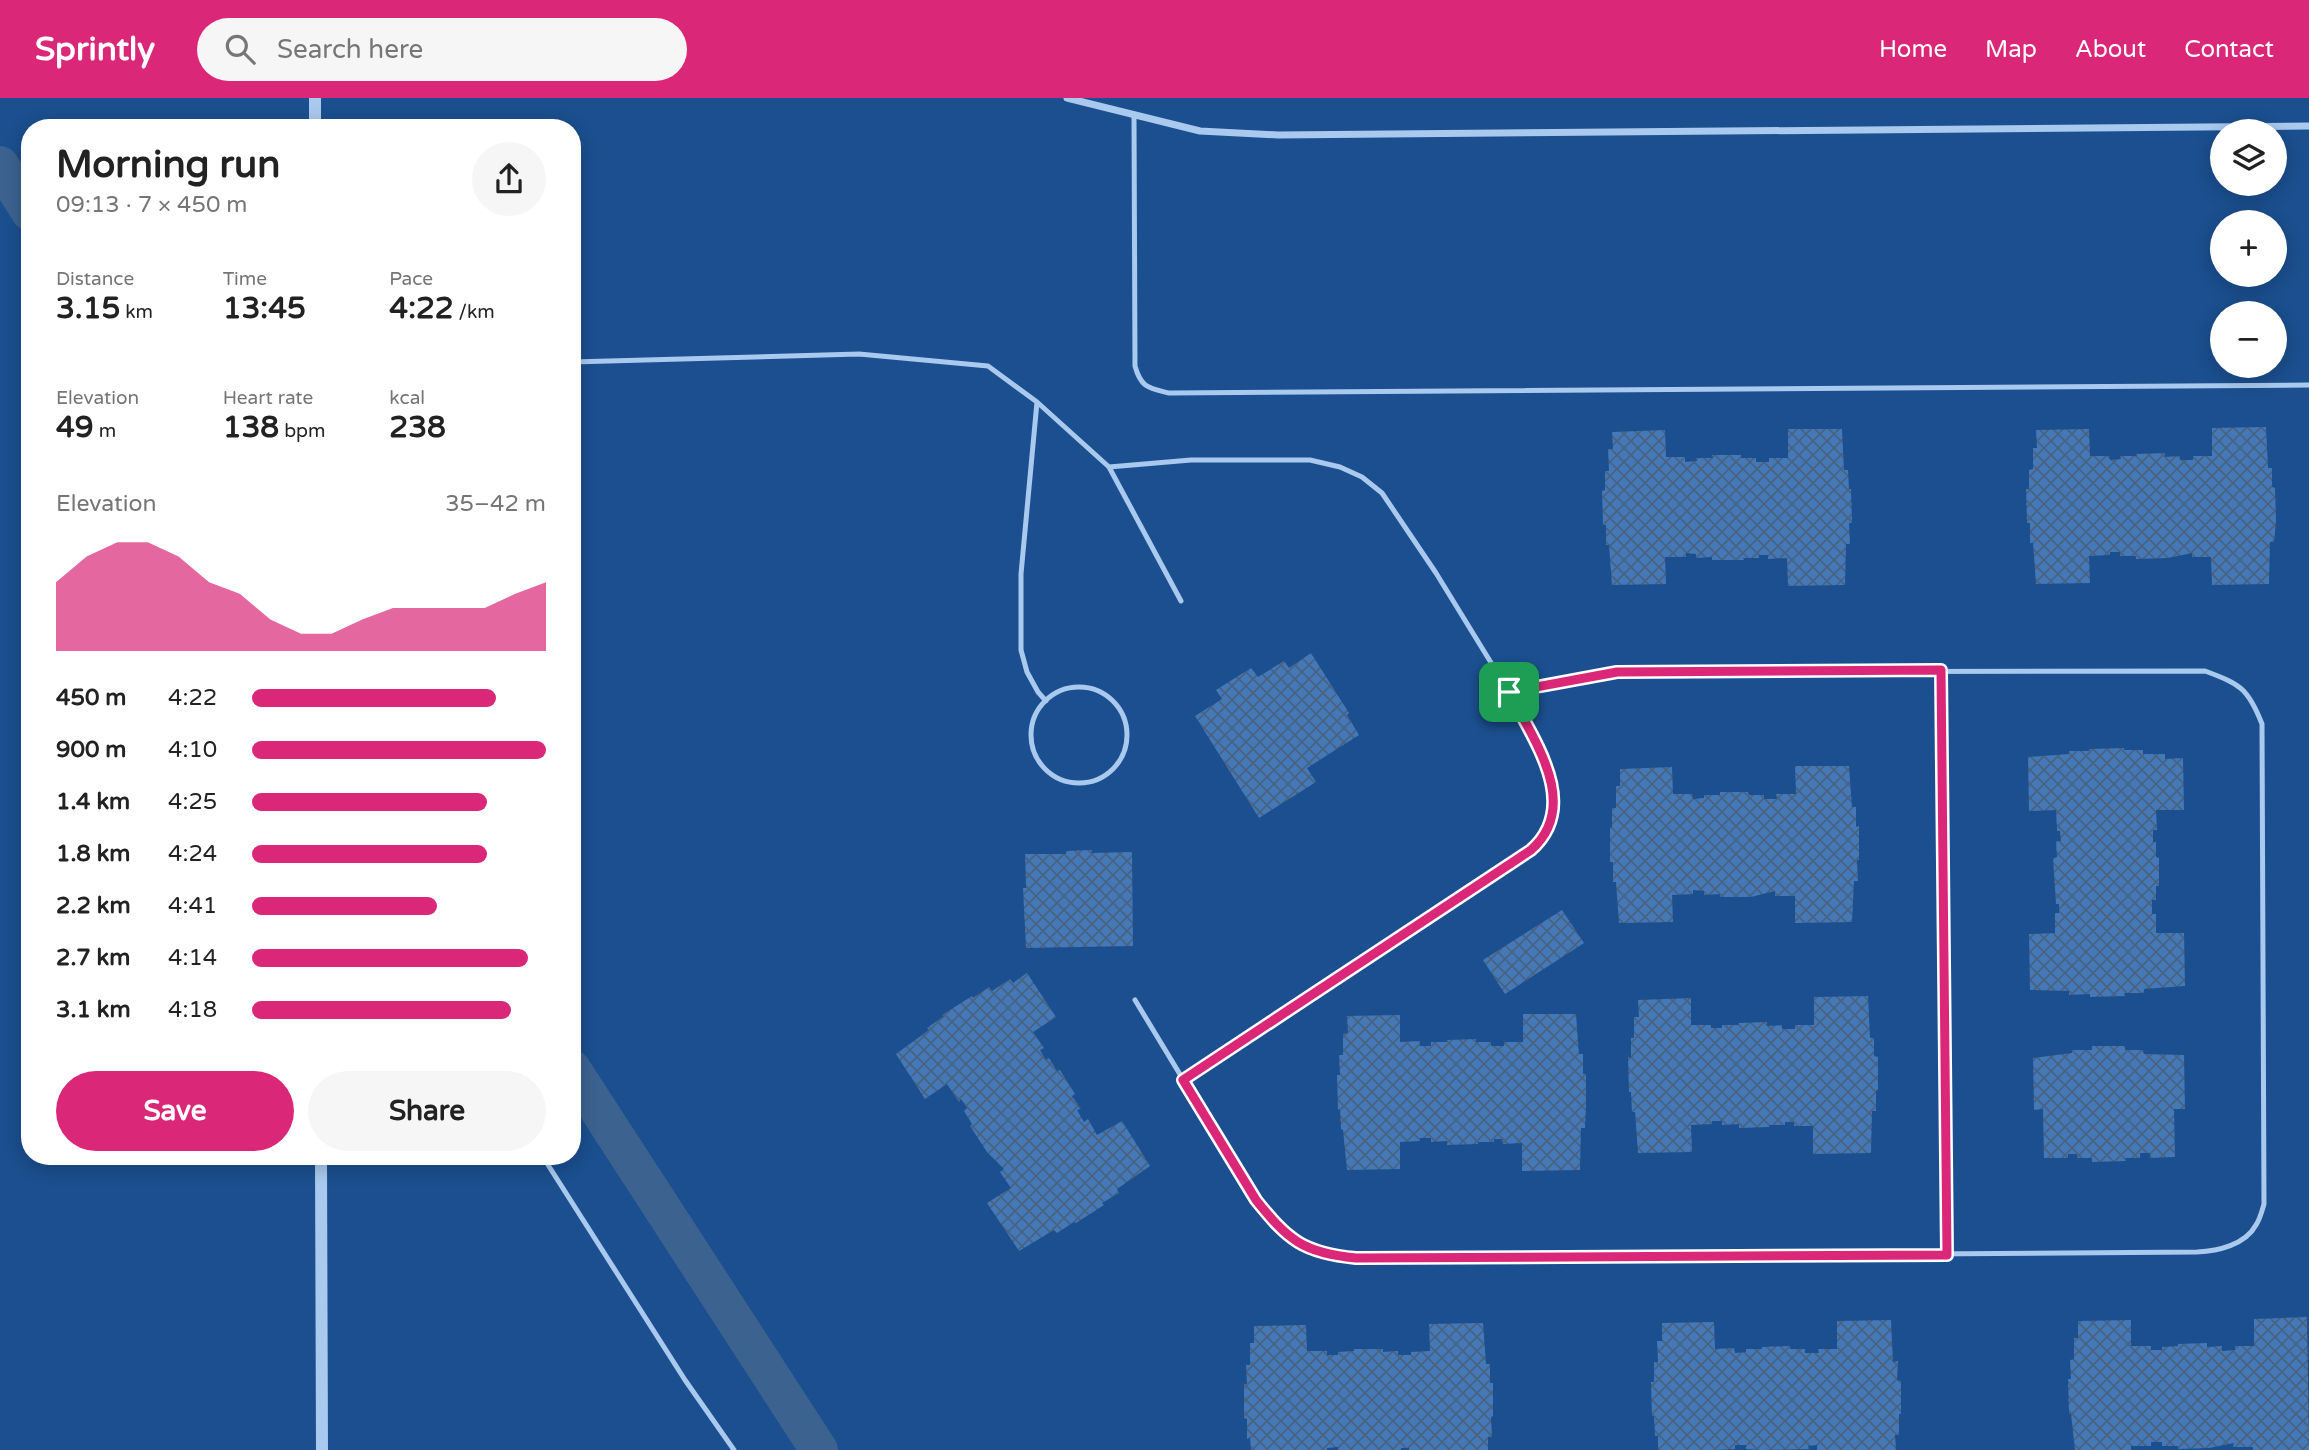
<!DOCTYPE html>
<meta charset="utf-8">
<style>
:root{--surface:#fff;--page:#f6f6f6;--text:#222;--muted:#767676;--accent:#db2777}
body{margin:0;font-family:"Varela Round",sans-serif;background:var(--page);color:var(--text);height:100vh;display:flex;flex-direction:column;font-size:26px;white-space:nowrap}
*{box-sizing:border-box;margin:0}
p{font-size:23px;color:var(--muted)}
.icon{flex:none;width:38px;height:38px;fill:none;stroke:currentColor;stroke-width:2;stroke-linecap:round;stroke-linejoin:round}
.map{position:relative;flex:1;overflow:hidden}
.panel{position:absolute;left:21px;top:21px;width:560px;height:1046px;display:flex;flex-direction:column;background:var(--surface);border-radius:28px;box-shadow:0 4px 18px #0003}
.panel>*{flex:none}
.controls{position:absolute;left:2210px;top:21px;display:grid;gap:14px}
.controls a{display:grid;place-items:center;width:77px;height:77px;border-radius:50%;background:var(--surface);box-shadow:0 4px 18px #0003;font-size:35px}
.pin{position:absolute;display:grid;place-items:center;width:60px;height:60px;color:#fff;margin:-30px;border-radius:14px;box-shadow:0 4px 10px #0006}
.round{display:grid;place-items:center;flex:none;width:74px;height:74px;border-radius:37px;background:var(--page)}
.head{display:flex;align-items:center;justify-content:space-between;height:119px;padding:0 35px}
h1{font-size:38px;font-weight:800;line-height:52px}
.metrics{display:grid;grid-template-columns:repeat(3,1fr);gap:10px;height:119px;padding:7px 35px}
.metrics div{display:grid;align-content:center}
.metrics b{font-size:30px;font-weight:800}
.metrics small{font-size:19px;font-weight:400}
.metrics p{font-size:19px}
.chart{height:196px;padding:14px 35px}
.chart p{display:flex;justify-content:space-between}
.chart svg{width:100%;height:126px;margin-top:7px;fill:var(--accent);opacity:.7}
.primary-button{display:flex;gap:14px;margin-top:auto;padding:14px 35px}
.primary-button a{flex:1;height:80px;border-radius:42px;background:var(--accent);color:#fff;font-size:28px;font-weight:800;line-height:80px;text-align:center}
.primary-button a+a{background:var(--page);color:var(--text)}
ul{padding:0 35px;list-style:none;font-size:23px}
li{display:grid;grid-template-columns:112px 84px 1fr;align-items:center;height:52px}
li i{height:18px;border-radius:9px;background:var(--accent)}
header{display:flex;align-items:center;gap:42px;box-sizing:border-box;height:98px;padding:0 35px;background:var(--accent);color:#fff}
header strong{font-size:33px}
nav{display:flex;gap:38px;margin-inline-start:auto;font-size:24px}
.search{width:490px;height:63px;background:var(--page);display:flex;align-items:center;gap:18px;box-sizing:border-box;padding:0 24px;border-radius:38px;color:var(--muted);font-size:26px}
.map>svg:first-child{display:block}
</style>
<header>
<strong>Sprintly</strong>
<div class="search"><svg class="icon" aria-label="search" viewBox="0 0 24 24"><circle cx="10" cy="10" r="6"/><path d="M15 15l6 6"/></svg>Search here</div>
<nav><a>Home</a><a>Map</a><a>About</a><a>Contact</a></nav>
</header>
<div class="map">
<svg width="2309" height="1352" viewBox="0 0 2309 1352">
<defs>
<pattern id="building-cross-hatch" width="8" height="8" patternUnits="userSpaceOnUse" patternTransform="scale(1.75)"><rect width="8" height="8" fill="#4478b7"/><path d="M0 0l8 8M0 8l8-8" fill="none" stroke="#486282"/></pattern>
</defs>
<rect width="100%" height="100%" fill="#1b4f8f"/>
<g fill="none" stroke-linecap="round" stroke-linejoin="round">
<!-- canal -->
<path stroke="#3c6290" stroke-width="38" d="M0 67 30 114
M572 971 819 1352"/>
</g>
<!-- building -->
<path fill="url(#building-cross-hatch)" d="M2266 329 2268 370H2272V389L2275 390 2276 423 2274 444H2270L2269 486 2212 487 2211 459H2192V455L2168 460 2136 461V458H2120V454H2110V457L2089 458 2090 485 2036 486 2033 445H2030V425H2027L2026 391H2029V372L2033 371V350H2037L2036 332 2089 331 2090 358H2109L2110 362 2121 361 2120 358H2137L2136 356 2165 355V359L2180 358V362H2193V358H2212V330Z
M1788 331H1842L1844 372H1848L1849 391H1851L1852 425H1849L1850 446H1846L1845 487 1788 488 1787 460 1768 461V457H1759V460H1743L1744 462H1712V459L1696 460V456L1686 455V459H1665L1666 486 1612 487 1609 447H1606V427H1603L1602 393 1605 392V373H1609L1608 351H1613L1612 334 1665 332 1666 359H1685V364L1697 363 1696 360H1713L1712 357H1741V360H1756V364H1769V360H1788Z
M1311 555 1349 615 1347 617 1359 637 1307 670 1316 684 1259 720 1195 618 1222 601 1216 592 1251 570 1258 579 1284 563 1289 570Z
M2124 650V652H2143V656H2165V661L2183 660 2184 712H2156L2157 732H2153V744H2156V759L2159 760V788H2156V802H2152V816H2156V835H2184L2185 888 2144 891V895H2124L2125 898 2090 899V896L2069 897V893L2030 892 2029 836 2055 835V815H2059V806H2056L2053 760 2057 759 2056 743H2061L2060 733H2057L2056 712 2029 713 2028 659 2069 656V653H2089L2090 651Z
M1795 668H1849L1852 709H1856V729L1859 728V762H1857L1858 783H1854L1852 824 1795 825V798H1775V793L1751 799H1720V796L1704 797V793L1693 792V796L1672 797 1673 824 1619 825 1616 784H1613V764H1610V730L1612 729V710H1616V688H1620V671L1672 669 1673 696H1692L1693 701 1704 700V697H1720V694H1748L1749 697H1764V701H1777L1776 696H1796Z
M1092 752 1091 755 1132 754 1133 848 1026 850 1023 790H1026L1025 756H1066V753Z
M1562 812 1584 845 1505 896 1483 862Z
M1027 875 1056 919 1033 934 1044 950 1040 952 1046 962 1049 960 1057 973 1060 972 1075 996 1072 998 1081 1011 1077 1012 1084 1024 1088 1021 1097 1037 1122 1023 1150 1068 1117 1091 1119 1095 1102 1105 1104 1107 1076 1125 1074 1124 1057 1135 1054 1132 1019 1153 987 1105 1011 1090 1000 1074 1004 1071 987 1054 970 1028 972 1026 964 1013 967 1010 961 1001 959 1004 947 986 925 1001 896 956 929 932 927 930 944 918 942 917 972 898 973 900 989 889 992 893 1010 881 1013 885Z
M1868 898 1870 940H1874V958L1878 959V992L1876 993V1013H1872L1871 1055 1813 1056V1028H1794V1024H1785V1027H1770L1769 1029 1739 1030V1026L1722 1027V1023H1712V1026L1691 1027 1692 1054 1638 1055 1635 1014H1632L1631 994H1629L1628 959 1631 960V940H1634V919H1639L1638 902 1691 900V927H1711V930H1722V927H1738L1739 925 1767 924V928L1782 927V931H1795V927H1814V899Z
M1523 916H1576L1579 956H1583V976H1586V1009L1585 1030H1581L1580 1072 1522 1073V1045L1503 1046 1502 1041H1494V1044H1478V1046L1447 1047V1043L1431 1044V1040H1420V1043L1400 1044V1071L1347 1072 1343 1032 1341 1031 1340 1011 1338 1012 1337 977H1340L1339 957H1343V936L1348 935 1347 918 1400 917V944L1420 943V948H1431V944H1447V942L1476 941V944H1491V948H1504V944H1523Z
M2092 948H2125V952H2143L2144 956 2184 957 2185 1011H2174L2175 1059 2150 1060V1055H2140V1060H2125L2126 1063 2092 1064V1060H2077V1056H2068V1060H2044L2043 1011 2034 1012 2033 960 2072 955V952H2092Z
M2307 1219 2309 1352H2253V1349H2233L2234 1345 2209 1350 2178 1351V1348H2162V1344H2151V1348H2131V1352H2075L2071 1316 2069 1315 2068 1281H2071L2070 1262 2074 1261V1240H2078V1223L2131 1222V1248H2151V1252H2162V1249L2178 1248V1246L2207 1245V1249L2222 1248V1253L2235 1252V1248H2254V1221Z
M1891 1222 1893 1264 1898 1263 1897 1282 1901 1283V1316H1899V1337H1895L1896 1352H1817V1347L1808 1348 1809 1351 1762 1352 1746 1351V1347H1735V1351L1714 1352H1658V1338H1655L1654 1318H1652L1651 1284H1654V1264H1658L1657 1243H1662V1225L1714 1224 1715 1251 1734 1250 1735 1255 1746 1254V1251H1762V1249L1790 1248V1251H1805V1255H1819L1818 1251H1837V1223Z
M1483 1225 1486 1266H1490V1285H1493V1318L1491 1319 1492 1339H1488V1352H1409V1350H1401V1352H1338V1349L1327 1350V1352H1251L1250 1340 1247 1341V1321L1244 1320V1286H1247L1246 1267H1250V1245H1254V1228L1306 1227 1307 1253H1327V1257H1338V1254L1354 1253V1251H1383V1254L1398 1253V1257H1411V1254L1430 1253 1429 1226Z"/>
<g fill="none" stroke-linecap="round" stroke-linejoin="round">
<!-- service -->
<path stroke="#a9c9ee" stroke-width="5" d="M1134 18 1135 268C1141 290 1149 290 1169 295L2309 287
M572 264 859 256 988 268 1037 304 1109 369 1191 362H1310L1340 369 1362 379 1382 395 1436 475 1509 594 1543 659 1549 675 1554 708 1544 740 1531 752 1183 982
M1037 304 1021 476V552L1027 574 1038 594 1046 603
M1109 369 1181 503
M1941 572 1947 1157
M1031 637a48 48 0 1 1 96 0a48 48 0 1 1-96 0Z
M1135 902 1256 1102 1270 1119 1289 1140 1307 1150 1329 1158 1356 1160 2197 1154C2218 1153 2245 1147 2256 1127 2260 1121 2262 1113 2264 1106L2262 626C2248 590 2240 586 2205 573L1617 574 1509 594
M543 1059 685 1282 734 1352"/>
<!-- minor -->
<path stroke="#a9c9ee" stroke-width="7" d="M1067 0 1200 33 1278 37 2309 28"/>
<!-- tertiary -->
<path stroke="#a9c9ee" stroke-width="12" d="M315 0V30
M321 1059 322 1352"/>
</g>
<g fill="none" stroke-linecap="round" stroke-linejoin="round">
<!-- route casing -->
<g stroke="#fff" stroke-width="14">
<path id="route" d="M1941 572 1947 1157 1356 1160C1303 1155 1288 1142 1256 1102L1183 982 1531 752C1582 707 1533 641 1509 594L1617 574Z"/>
</g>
<!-- route -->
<use href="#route" stroke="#db2777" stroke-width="9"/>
</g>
</svg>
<div class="controls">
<a><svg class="icon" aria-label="layers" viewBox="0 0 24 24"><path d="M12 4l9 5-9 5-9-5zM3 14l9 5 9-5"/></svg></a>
<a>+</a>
<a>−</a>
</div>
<div class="pin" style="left:1509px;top:594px;background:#1e9e55"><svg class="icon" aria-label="arrive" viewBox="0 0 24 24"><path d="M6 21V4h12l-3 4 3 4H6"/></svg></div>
<section class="panel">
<div class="head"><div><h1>Morning run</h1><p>09:13 · 7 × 450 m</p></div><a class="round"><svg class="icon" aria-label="share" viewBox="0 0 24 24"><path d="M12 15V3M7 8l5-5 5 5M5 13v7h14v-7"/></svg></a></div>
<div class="metrics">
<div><p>Distance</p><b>3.15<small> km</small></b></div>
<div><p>Time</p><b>13:45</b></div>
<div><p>Pace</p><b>4:22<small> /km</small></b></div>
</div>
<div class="metrics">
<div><p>Elevation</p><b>49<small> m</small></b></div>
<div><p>Heart rate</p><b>138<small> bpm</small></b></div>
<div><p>kcal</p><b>238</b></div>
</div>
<div class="chart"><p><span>Elevation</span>35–42 m</p>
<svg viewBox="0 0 160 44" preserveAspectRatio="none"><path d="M0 44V20L10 11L20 6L30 6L40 11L50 20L60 24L70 33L80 38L90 38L100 33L110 29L120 29L130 29L140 29L150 24L160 20V44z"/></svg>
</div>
<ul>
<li><b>450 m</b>4:22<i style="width:83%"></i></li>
<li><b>900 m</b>4:10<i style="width:100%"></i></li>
<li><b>1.4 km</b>4:25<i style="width:80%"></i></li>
<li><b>1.8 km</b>4:24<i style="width:80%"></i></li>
<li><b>2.2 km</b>4:41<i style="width:63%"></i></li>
<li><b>2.7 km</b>4:14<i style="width:94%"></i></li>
<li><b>3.1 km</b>4:18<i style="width:88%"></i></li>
</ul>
<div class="primary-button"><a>Save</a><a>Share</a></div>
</section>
</div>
